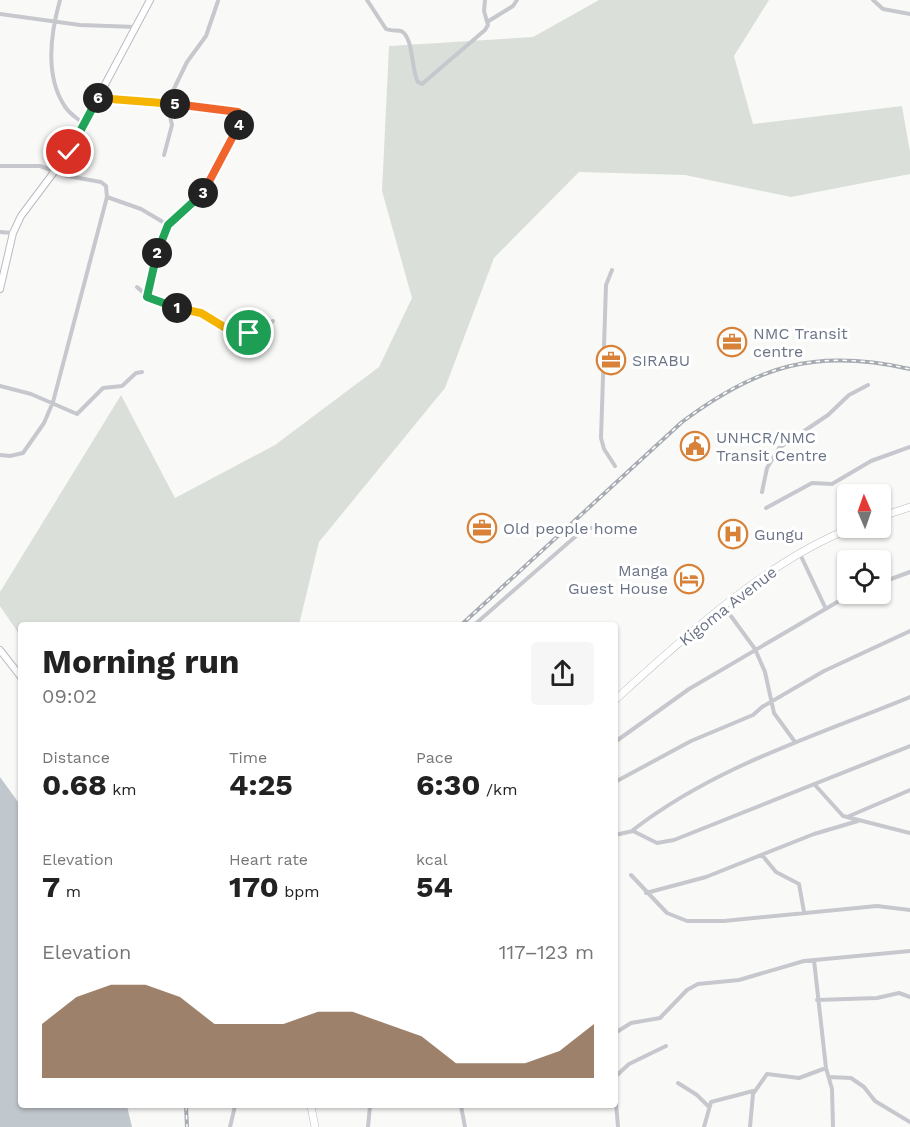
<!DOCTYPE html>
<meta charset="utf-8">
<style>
:root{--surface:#fff;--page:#f6f6f6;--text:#222;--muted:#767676;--accent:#744d2c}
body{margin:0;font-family:"Work Sans",sans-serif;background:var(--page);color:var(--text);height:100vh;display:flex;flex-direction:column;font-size:22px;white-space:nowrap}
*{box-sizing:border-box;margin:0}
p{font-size:20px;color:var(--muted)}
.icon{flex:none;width:33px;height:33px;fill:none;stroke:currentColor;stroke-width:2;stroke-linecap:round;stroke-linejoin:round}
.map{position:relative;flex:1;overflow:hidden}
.sheet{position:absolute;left:18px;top:622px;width:600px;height:486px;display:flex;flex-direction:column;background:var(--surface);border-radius:6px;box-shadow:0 2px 4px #0004}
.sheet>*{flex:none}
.needle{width:39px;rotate:358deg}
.fabs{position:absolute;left:837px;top:484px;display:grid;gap:12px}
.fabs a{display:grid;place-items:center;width:54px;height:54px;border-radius:6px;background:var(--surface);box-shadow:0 2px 4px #0004;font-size:30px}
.pin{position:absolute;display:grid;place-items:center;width:51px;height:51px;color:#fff;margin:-26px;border:3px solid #fff;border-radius:50%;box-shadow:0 2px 6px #0007}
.km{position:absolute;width:30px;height:30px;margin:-15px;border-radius:50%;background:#222;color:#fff;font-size:16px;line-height:30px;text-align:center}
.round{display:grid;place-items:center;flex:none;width:63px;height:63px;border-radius:6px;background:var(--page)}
.headline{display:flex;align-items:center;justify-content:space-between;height:102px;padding:0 24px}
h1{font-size:33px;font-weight:700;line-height:45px}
.metrics{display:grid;grid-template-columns:repeat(3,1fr);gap:9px;height:102px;padding:6px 24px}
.metrics div{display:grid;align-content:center}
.metrics b{font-size:30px;font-weight:700}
.metrics small{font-size:16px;font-weight:400}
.metrics p{font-size:16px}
.chart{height:168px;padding:12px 24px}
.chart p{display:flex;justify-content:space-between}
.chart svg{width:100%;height:108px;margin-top:6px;fill:var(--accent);opacity:.7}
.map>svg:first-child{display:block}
</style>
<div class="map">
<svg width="910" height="1127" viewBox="0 0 910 1127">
<rect width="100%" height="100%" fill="#f9faf8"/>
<!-- green -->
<path fill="#dae0d9" d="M599 0H769L734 56 753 124 902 106 910 152V174L791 197 685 175 579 172 494 258 445 388 319 542 299 625 21 626V637L0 606V592L121 395 175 498 275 445 379 367 412 298 382 191 389 46 533 37Z"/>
<!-- water -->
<path fill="#c0c7cd" d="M0 777 21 806V1106H127L132 1127H0Z"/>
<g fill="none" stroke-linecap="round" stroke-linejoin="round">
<!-- secondary casing -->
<g stroke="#b9bbc1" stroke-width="8">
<path id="secondary" d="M0 289 13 233 21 216 69 152 150 0
M0 650 21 677"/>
</g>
<!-- primary casing -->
<g stroke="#b7babf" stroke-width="8">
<path id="primary" d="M880 517 910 507
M615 700C681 640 769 559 852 528
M311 1106 315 1127"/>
</g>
<!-- street -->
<path stroke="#c6c8cd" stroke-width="4" d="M60 0C51 32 45 75 64 105 68 113 77 118 84 124
M367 0 386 29C391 31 397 30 401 31 414 37 411 71 418 82L422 84 485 30 488 25 484 11 485 0
M873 0 883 9 910 14
M0 14 80 25 136 27
M487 22 513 6 517 0
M99 97 238 112 240 122 237 132 204 192 168 225 156 259 147 297
M164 155 172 125 167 103 187 62 206 36 218 1
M0 166H40L67 176 101 182 106 186 107 197 141 209 168 225
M0 232 13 233
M612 270 606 285 601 438 604 449 615 466
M137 287C164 312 176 302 205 314 220 321 230 334 248 333 256 333 266 326 273 321
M0 386 31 394 77 414 103 388 122 386 136 373 142 372
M0 455 10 456 23 453 44 423 53 402 107 197
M762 492 767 468 779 448 828 415 849 395 868 385
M766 508 812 483 832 484 871 461 910 447
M800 554 825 607
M880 583 910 572
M725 608 755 649 765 672 774 713 795 742
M473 626 584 529 608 526 632 534
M615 742 689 689 851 594
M615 782 691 741 753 715 762 707 824 671 910 631
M815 785 843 816 910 833
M847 817 910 790
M633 830C716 766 815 736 910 697
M615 835 633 831 657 843 674 840 910 746
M762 855 776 872 799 884 804 912
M631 875 667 913 687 921H724L877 906 910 910
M646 893 706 877 814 834 858 821
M814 960 826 1068 832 1089 833 1127
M817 1000 877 998 899 993 910 997
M615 1033 631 1023 660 1018 687 990 698 984 739 980 804 961 910 951
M615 1077 629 1064 666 1046
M829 1077 851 1078 864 1087 875 1101 910 1122
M678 1083 697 1095 709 1107
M615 1090 618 1127
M461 1106 465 1127
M230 1127 235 1106
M368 1127 370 1106
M704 1127 711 1102 753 1091
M750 1127 753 1094 767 1074 799 1078 826 1068"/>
<!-- secondary -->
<use href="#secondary" stroke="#fff" stroke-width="6"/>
<!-- primary -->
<use href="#primary" stroke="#fff" stroke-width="7"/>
<!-- rail casing -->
<g stroke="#a7abb2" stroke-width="4">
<path id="rail" d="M460 626 682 422C758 365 816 348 910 369
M186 1106 187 1127"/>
</g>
<!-- rail -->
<use href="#rail" stroke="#fff" stroke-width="1.5" stroke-dasharray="4.5" stroke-linecap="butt"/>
</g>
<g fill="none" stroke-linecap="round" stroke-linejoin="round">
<!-- split-1 casing -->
<g stroke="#fff" stroke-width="12">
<path id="split-1" d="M177 308 201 313 229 330 249 333"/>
</g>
<!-- split-2 casing -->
<g stroke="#fff" stroke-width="12">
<path id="split-2" d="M157 253 147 297 177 308"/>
</g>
<!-- split-3 casing -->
<g stroke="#fff" stroke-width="12">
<path id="split-3" d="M157 253 168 225 203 193"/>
</g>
<!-- split-4 casing -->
<g stroke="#fff" stroke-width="12">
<path id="split-4" d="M203 193 239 125"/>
</g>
<!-- split-5 casing -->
<g stroke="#fff" stroke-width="12">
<path id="split-5" d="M175 104 238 112 239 125"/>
</g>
<!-- split-6 casing -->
<g stroke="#fff" stroke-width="12">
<path id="split-6" d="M98 98 175 104"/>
</g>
<!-- split-7 casing -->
<g stroke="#fff" stroke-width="12">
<path id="split-7" d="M69 152 98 98"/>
</g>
<!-- split-1 -->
<use href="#split-1" stroke="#f5b400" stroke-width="8"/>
<!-- split-2 -->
<use href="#split-2" stroke="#22a559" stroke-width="8"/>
<!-- split-3 -->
<use href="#split-3" stroke="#22a559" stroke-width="8"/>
<!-- split-4 -->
<use href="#split-4" stroke="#f0652b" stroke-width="8"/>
<!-- split-5 -->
<use href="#split-5" stroke="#f0652b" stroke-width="8"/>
<!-- split-6 -->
<use href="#split-6" stroke="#f5b400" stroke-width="8"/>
<!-- split-7 -->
<use href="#split-7" stroke="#22a559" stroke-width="8"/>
</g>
<!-- icons -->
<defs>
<g id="office-ring" transform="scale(1.5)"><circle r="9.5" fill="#fff" stroke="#d88239" stroke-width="1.5"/><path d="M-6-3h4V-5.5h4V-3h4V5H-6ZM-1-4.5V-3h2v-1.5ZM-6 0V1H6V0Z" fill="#d88239"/></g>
<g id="civic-ring" transform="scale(1.5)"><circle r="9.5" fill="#fff" stroke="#d88239" stroke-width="1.5"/><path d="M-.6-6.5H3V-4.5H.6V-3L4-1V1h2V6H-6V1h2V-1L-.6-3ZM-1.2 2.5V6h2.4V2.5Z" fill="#d88239"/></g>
<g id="hospital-ring" transform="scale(1.5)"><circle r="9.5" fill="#fff" stroke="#d88239" stroke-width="1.5"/><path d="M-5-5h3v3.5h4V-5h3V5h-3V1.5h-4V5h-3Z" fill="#d88239"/></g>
<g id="hotel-ring" transform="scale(1.5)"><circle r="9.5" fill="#fff" stroke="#d88239" stroke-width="1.5"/><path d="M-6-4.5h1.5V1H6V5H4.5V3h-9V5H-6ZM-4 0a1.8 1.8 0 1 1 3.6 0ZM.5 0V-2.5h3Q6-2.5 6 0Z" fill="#d88239"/></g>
</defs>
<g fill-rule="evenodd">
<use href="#office-ring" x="732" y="342"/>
<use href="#office-ring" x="611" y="360"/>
<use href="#civic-ring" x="695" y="446"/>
<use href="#office-ring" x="482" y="528"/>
<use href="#hospital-ring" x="733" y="534"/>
<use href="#hotel-ring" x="689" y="579"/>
</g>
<g text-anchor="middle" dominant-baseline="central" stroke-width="6" stroke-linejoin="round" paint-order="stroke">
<!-- poi labels -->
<g font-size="16" fill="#6b7487" stroke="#fff" text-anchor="start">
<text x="753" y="333">NMC Transit<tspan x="753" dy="18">centre</tspan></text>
<text x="632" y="360">SIRABU</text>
<text x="716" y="437">UNHCR/NMC<tspan x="716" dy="18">Transit Centre</tspan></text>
<text x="503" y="528">Old people home</text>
<text x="754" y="534">Gungu</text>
<text x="668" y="570" text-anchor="end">Manga<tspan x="668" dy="18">Guest House</tspan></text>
</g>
<!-- street labels -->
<g font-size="16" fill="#6b7487" stroke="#fff">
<text transform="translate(728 606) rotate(-38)">Kigoma Avenue</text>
</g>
</g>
</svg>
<div class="fabs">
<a><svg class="needle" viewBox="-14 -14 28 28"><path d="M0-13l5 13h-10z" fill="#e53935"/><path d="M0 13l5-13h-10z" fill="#767676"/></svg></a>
<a><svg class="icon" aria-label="locate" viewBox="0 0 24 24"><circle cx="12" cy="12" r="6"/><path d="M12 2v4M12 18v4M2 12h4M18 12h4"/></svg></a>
</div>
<div class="pin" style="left:249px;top:333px;background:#1e9e55"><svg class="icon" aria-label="arrive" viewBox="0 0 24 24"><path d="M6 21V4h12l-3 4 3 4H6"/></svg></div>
<div class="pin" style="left:69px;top:152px;background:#d93025"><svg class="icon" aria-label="check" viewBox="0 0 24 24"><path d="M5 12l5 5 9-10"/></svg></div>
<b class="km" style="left:177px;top:308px">1</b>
<b class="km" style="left:157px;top:253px">2</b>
<b class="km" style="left:203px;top:193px">3</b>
<b class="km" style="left:239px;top:125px">4</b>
<b class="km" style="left:175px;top:104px">5</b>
<b class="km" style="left:98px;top:98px">6</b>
<section class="sheet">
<div class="headline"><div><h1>Morning run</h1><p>09:02</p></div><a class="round"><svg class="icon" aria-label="share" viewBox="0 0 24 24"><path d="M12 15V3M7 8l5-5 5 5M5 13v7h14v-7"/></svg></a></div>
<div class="metrics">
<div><p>Distance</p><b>0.68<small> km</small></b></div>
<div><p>Time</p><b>4:25</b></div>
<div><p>Pace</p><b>6:30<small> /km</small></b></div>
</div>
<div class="metrics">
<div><p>Elevation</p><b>7<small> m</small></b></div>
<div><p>Heart rate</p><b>170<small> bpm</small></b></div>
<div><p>kcal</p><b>54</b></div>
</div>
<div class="chart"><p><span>Elevation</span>117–123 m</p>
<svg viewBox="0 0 160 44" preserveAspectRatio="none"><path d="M0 44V22L10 11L20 6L30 6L40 11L50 22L60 22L70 22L80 17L90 17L100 22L110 27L120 38L130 38L140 38L150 33L160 22V44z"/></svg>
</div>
</section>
</div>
